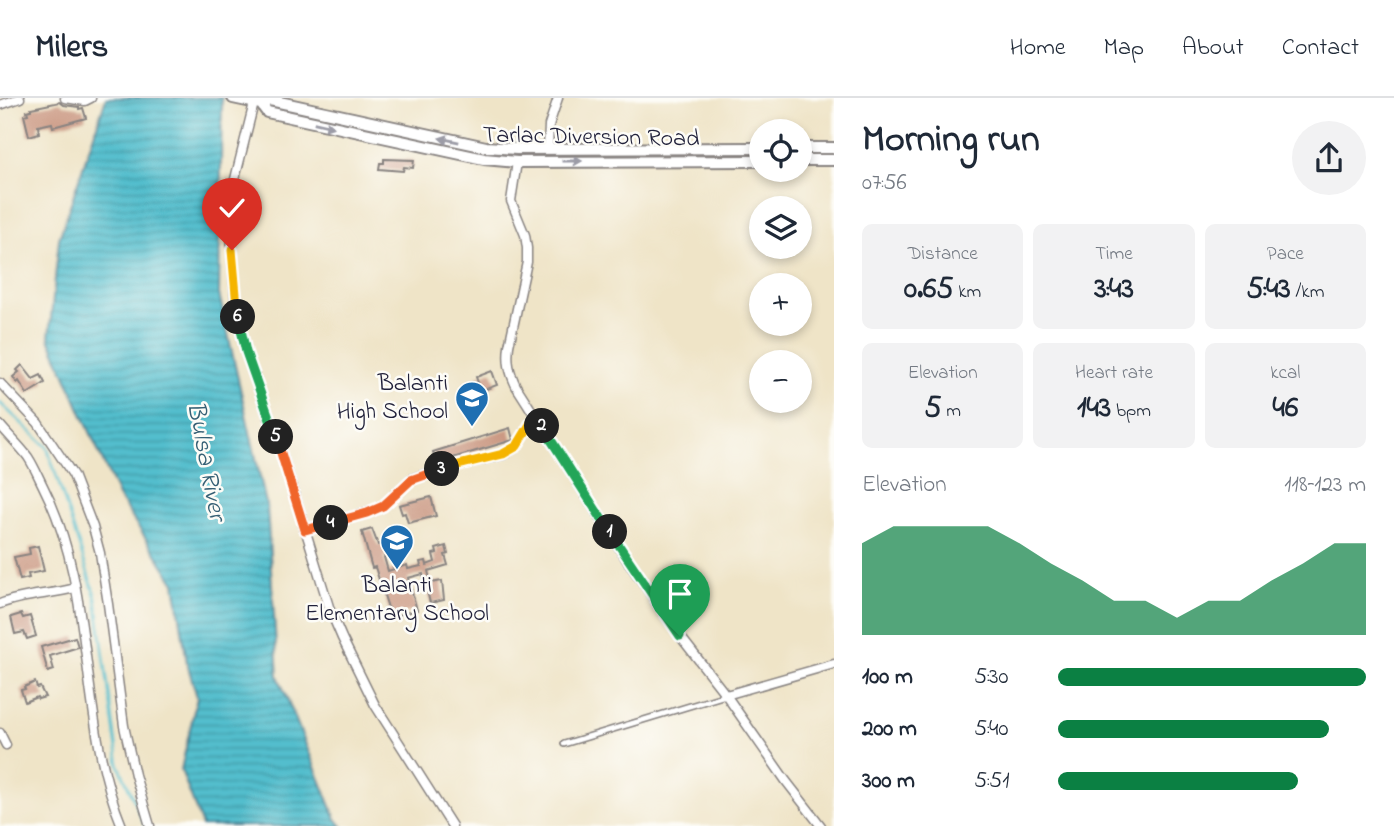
<!DOCTYPE html>
<meta charset="utf-8">
<style>
:root{--surface:#fff;--page:#f2f2f3;--text:#1f2937;--muted:#747a83;--line:#e0e1e3;--accent:#0b8043}
body{margin:0;font-family:"Indie Flower",sans-serif;background:var(--page);color:var(--text);height:100vh;display:flex;flex-direction:column;font-size:26px;white-space:nowrap}
*{box-sizing:border-box;margin:0}
p{font-size:23px;color:var(--muted)}
.icon{flex:none;width:38px;height:38px;fill:none;stroke:currentColor;stroke-width:2;stroke-linecap:round;stroke-linejoin:round}
.map{position:relative;flex:1;overflow:hidden}
.drawer{display:flex;flex-direction:column;background:var(--surface);width:560px}
.drawer>*{flex:none}
.buttons{position:absolute;left:749px;top:21px;display:grid;gap:14px}
.buttons a{display:grid;place-items:center;width:63px;height:63px;border-radius:50%;background:var(--surface);box-shadow:0 4px 10px #0003;font-size:35px}
.pin{position:absolute;display:grid;place-items:center;width:60px;height:60px;color:#fff;margin:-72px -30px;border-radius:50% 50% 50% 0;rotate:-45deg;box-shadow:0 0 7px #0007}
.pin .icon{rotate:45deg}
.km{position:absolute;width:35px;height:35px;margin:-18px;border-radius:50%;background:#222;color:#fff;font-size:19px;line-height:35px;text-align:center}
.round{display:grid;place-items:center;flex:none;width:74px;height:74px;border-radius:37px;background:var(--page)}
.summary{display:flex;align-items:center;justify-content:space-between;height:119px;padding:0 28px}
h1{font-size:38px;font-weight:700;line-height:52px}
.metrics{display:grid;grid-template-columns:repeat(3,1fr);gap:10px;height:119px;padding:7px 28px}
.metrics div{display:grid;align-content:center;border-radius:10px;background:var(--page);text-align:center}
.metrics b{font-size:30px;font-weight:700}
.metrics small{font-size:19px;font-weight:400}
.metrics p{font-size:19px}
.chart{height:196px;padding:14px 28px}
.chart p{display:flex;justify-content:space-between}
.chart svg{width:100%;height:126px;margin-top:7px;fill:var(--accent);opacity:.7}
ul{padding:0 28px;list-style:none;font-size:23px}
li{display:grid;grid-template-columns:112px 84px 1fr;align-items:center;height:52px}
li i{height:18px;border-radius:9px;background:var(--accent)}
header{display:flex;align-items:center;gap:42px;box-sizing:border-box;height:98px;padding:0 35px;background:var(--surface);border-bottom:2px solid var(--line)}
header strong{font-size:33px}
nav{display:flex;gap:38px;margin-inline-start:auto;font-size:24px}
main{display:flex;flex:1;min-height:0}
.map>svg:first-child{display:block}
</style>
<header>
<strong>Milers</strong>
<nav><a>Home</a><a>Map</a><a>About</a><a>Contact</a></nav>
</header>
<main>
<div class="map">
<svg width="834" height="728" viewBox="0 0 834 728">
<defs>
<pattern id="water-rules" width="6" height="5" patternUnits="userSpaceOnUse" patternTransform="scale(1.75)"><rect width="6" height="5" fill="#53becd"/><path d="M0 2.5h6" fill="none" stroke="#449aa8"/></pattern>
</defs>
<rect width="100%" height="100%" fill="#fdfcf7"/>
<filter id="ink" filterUnits="userSpaceOnUse"><feTurbulence type="fractalNoise" baseFrequency=".0143" numOctaves="2"/><feDisplacementMap in="SourceGraphic" scale="14" xChannelSelector="R" yChannelSelector="G"/><feConvolveMatrix kernelMatrix="1 2 1 2 8 2 1 2 1" color-interpolation-filters="sRGB"/></filter>
<filter id="wash" filterUnits="userSpaceOnUse"><feTurbulence type="fractalNoise" baseFrequency=".00686" numOctaves="4" result="noise"/><feDisplacementMap in="SourceGraphic" scale="28" xChannelSelector="R" yChannelSelector="G"/><feGaussianBlur stdDeviation="1.57" result="paint"/><feColorMatrix in="noise" values="0 0 0 0 0 0 0 0 0 0 0 0 0 0 0 0 0 1.4 0 .05"/><feComposite in="paint" operator="in"/></filter>
<g filter="url(#wash)">
<rect width="100%" height="100%" fill="#efe4c7"/>
<!-- water -->
<path fill="url(#water-rules)" stroke="#3a7084" stroke-width="2" d="M106 0H222L219 196 267 410 278 578 336 721 342 728H202L181 672 197 599 187 565 175 485 118 398 49 240 59 141Z"/>
<g fill="none" stroke-linecap="round" stroke-linejoin="round">
<!-- stream -->
<path stroke="#53becd" stroke-width="2.5" d="M0 305 47 349 96 500 119 667 145 728"/>
</g>
<g id="blocks">
<!-- building -->
<path fill="#cb9983" d="M60 4 64 7 79 9V11L83 10 86 20 53 29 52 25 38 28 39 35 29 38 24 17 28 16 27 13 31 12V10Z
M384 61 414 62 413 70 404 69 403 73 379 71 380 65H384Z
M22 267 33 281 41 277 45 285 27 296 19 283 17 285 13 279 19 274 17 272Z
M492 273 497 287 481 293 476 279Z
M510 330 513 342 436 365 433 354Z
M431 399 436 418 408 425 405 415 402 416 399 407Z
M372 431 378 447 399 440 403 452 384 459 388 473 407 467 408 471 421 468 420 464 426 463 427 467 435 464 433 456 437 455 436 451 446 448 448 456 445 457 448 467 428 473 431 485 442 483 444 502 430 505 423 476 408 480 417 512 391 519 375 469 372 470 362 434Z
M38 448 44 473 28 476 29 480 20 482 14 459 30 456 29 450Z
M21 516 23 520 30 518 36 538 27 541 24 534 15 536 11 519Z
M75 539 78 549 50 558 54 572 48 574 41 549Z
M35 584 37 590 40 589 45 599 38 601 37 599 25 604 21 592 25 591 24 589Z"/>
</g>
</g>
<g filter="url(#ink)">
<use href="#blocks" fill-opacity="0" stroke="#888381" stroke-width="2"/>
<g fill="none" stroke-linecap="round" stroke-linejoin="round">
<!-- lane casing -->
<g stroke="#888381" stroke-width="8">
<path id="lane" d="M564 646 726 597"/>
</g>
<!-- street casing -->
<g stroke="#888381" stroke-width="11">
<path id="street" d="M65 0 85 3 91 0
M252 0 254 5 232 93 230 119 236 213 246 254 286 369 330 512 342 540 375 607 452 728
M0 7 20 0
M548 51 549 27 558 0
M517 64 511 103 525 137 527 150V164L509 248C507 263 509 273 516 288L627 462 680 538 726 597 786 683 821 728
M0 285 38 325 73 377 93 429 100 455 108 506 124 628 135 677 150 728
M0 327C9 338 20 348 28 359 34 368 38 378 43 388 97 494 77 619 122 728
M305 432 367 415 383 408 411 381 434 373 503 357 517 348 535 318
M0 506C24 496 50 497 75 490
M726 597 834 566
M0 635 6 647"/>
</g>
<!-- secondary casing -->
<g stroke="#888381" stroke-width="14">
<path id="secondary" d="M233 0 261 6 270 2 486 49 517 51 761 50
M261 6 267 14 484 61 517 64 761 63
M800 50H834
M800 62H834"/>
</g>
<!-- lane -->
<use href="#lane" stroke="#fff" stroke-width="4.5"/>
<!-- street -->
<use href="#street" stroke="#fff" stroke-width="8"/>
<!-- secondary -->
<use href="#secondary" stroke="#fff" stroke-width="10"/>
</g>
<!-- one-way arrows -->
<defs><path id="oneway-solid" d="M-6-.8H1V-3.2L6.5 0L1 3.2V.8H-6Z" transform="scale(1.75)"/></defs>
<g fill="#9c9ca7">
<use href="#oneway-solid" transform="translate(324 27) rotate(13)"/>
<use href="#oneway-solid" transform="translate(449 42) rotate(-168)"/>
<use href="#oneway-solid" transform="translate(572 63)"/>
</g>
</g>
<g fill="none" stroke-linecap="round" stroke-linejoin="round" filter="url(#ink)">
<!-- split-1 casing -->
<g stroke="#fff" stroke-width="14">
<path id="split-1" d="M610 434 680 538"/>
</g>
<!-- split-2 casing -->
<g stroke="#fff" stroke-width="14">
<path id="split-2" d="M542 328 610 434"/>
</g>
<!-- split-3 casing -->
<g stroke="#fff" stroke-width="14">
<path id="split-3" d="M442 371 503 356 517 348 535 318 542 328"/>
</g>
<!-- split-4 casing -->
<g stroke="#fff" stroke-width="14">
<path id="split-4" d="M331 425 367 415 383 408 411 382 442 371"/>
</g>
<!-- split-5 casing -->
<g stroke="#fff" stroke-width="14">
<path id="split-5" d="M276 339 305 432 331 425"/>
</g>
<!-- split-6 casing -->
<g stroke="#fff" stroke-width="14">
<path id="split-6" d="M238 219 246 254 276 339"/>
</g>
<!-- split-7 casing -->
<g stroke="#fff" stroke-width="14">
<path id="split-7" d="M232 152 238 219"/>
</g>
<!-- split-1 -->
<use href="#split-1" stroke="#22a559" stroke-width="9"/>
<!-- split-2 -->
<use href="#split-2" stroke="#22a559" stroke-width="9"/>
<!-- split-3 -->
<use href="#split-3" stroke="#f5b400" stroke-width="9"/>
<!-- split-4 -->
<use href="#split-4" stroke="#f0652b" stroke-width="9"/>
<!-- split-5 -->
<use href="#split-5" stroke="#f0652b" stroke-width="9"/>
<!-- split-6 -->
<use href="#split-6" stroke="#22a559" stroke-width="9"/>
<!-- split-7 -->
<use href="#split-7" stroke="#f5b400" stroke-width="9"/>
</g>
<!-- icons -->
<defs>
<g id="school-pin" transform="scale(1.75)"><path d="M0 17L-7.5 6A9.5 9.5 0 1 1 7.5 6Z" fill="#1f6fb2" stroke="#fdfcf7"/><path d="M0-5L7-2L0 1L-7-2ZM-4 1L0 2.5L4 1V4Q0 6-4 4Z" fill="#fff"/></g>
</defs>
<g fill-rule="evenodd">
<use href="#school-pin" x="472" y="300"/>
<use href="#school-pin" x="397" y="443"/>
</g>
<g text-anchor="middle" dominant-baseline="central" stroke-width="5" stroke-linejoin="round" paint-order="stroke">
<!-- street labels -->
<g font-size="24" fill="#22223b" stroke="#fdfcf7">
<text transform="translate(591 40) rotate(1)">Tarlac Diversion Road</text>
</g>
<!-- poi labels -->
<g font-size="24" fill="#22223b" stroke="#fdfcf7" text-anchor="end">
<text x="448" y="286">Balanti<tspan x="448" dy="28">High School</tspan></text>
<text x="397" y="488" text-anchor="middle">Balanti<tspan x="397" dy="28">Elementary School</tspan></text>
</g>
<!-- water labels -->
<g font-size="26" font-style="italic" fill="#366075" stroke="#fdfcf7">
<text transform="translate(205 363) rotate(79)">Bulsa River</text>
</g>
</g>
</svg>
<div class="buttons">
<a><svg class="icon" aria-label="locate" viewBox="0 0 24 24"><circle cx="12" cy="12" r="6"/><path d="M12 2v4M12 18v4M2 12h4M18 12h4"/></svg></a>
<a><svg class="icon" aria-label="layers" viewBox="0 0 24 24"><path d="M12 4l9 5-9 5-9-5zM3 14l9 5 9-5"/></svg></a>
<a>+</a>
<a>−</a>
</div>
<div class="pin" style="left:680px;top:538px;background:#1e9e55"><svg class="icon" aria-label="arrive" viewBox="0 0 24 24"><path d="M6 21V4h12l-3 4 3 4H6"/></svg></div>
<div class="pin" style="left:232px;top:152px;background:#d93025"><svg class="icon" aria-label="check" viewBox="0 0 24 24"><path d="M5 12l5 5 9-10"/></svg></div>
<b class="km" style="left:610px;top:434px">1</b>
<b class="km" style="left:542px;top:328px">2</b>
<b class="km" style="left:442px;top:371px">3</b>
<b class="km" style="left:331px;top:425px">4</b>
<b class="km" style="left:276px;top:339px">5</b>
<b class="km" style="left:238px;top:219px">6</b>
</div>
<section class="drawer">
<div class="summary"><div><h1>Morning run</h1><p>07:56</p></div><a class="round"><svg class="icon" aria-label="share" viewBox="0 0 24 24"><path d="M12 15V3M7 8l5-5 5 5M5 13v7h14v-7"/></svg></a></div>
<div class="metrics">
<div><p>Distance</p><b>0.65<small> km</small></b></div>
<div><p>Time</p><b>3:43</b></div>
<div><p>Pace</p><b>5:43<small> /km</small></b></div>
</div>
<div class="metrics">
<div><p>Elevation</p><b>5<small> m</small></b></div>
<div><p>Heart rate</p><b>143<small> bpm</small></b></div>
<div><p>kcal</p><b>46</b></div>
</div>
<div class="chart"><p><span>Elevation</span>118–123 m</p>
<svg viewBox="0 0 160 44" preserveAspectRatio="none"><path d="M0 44V12L10 6L20 6L30 6L40 6L50 12L60 19L70 25L80 32L90 32L100 38L110 32L120 32L130 25L140 19L150 12L160 12V44z"/></svg>
</div>
<ul>
<li><b>100 m</b>5:30<i style="width:100%"></i></li>
<li><b>200 m</b>5:40<i style="width:88%"></i></li>
<li><b>300 m</b>5:51<i style="width:78%"></i></li>
</ul>
</section>
</main>
